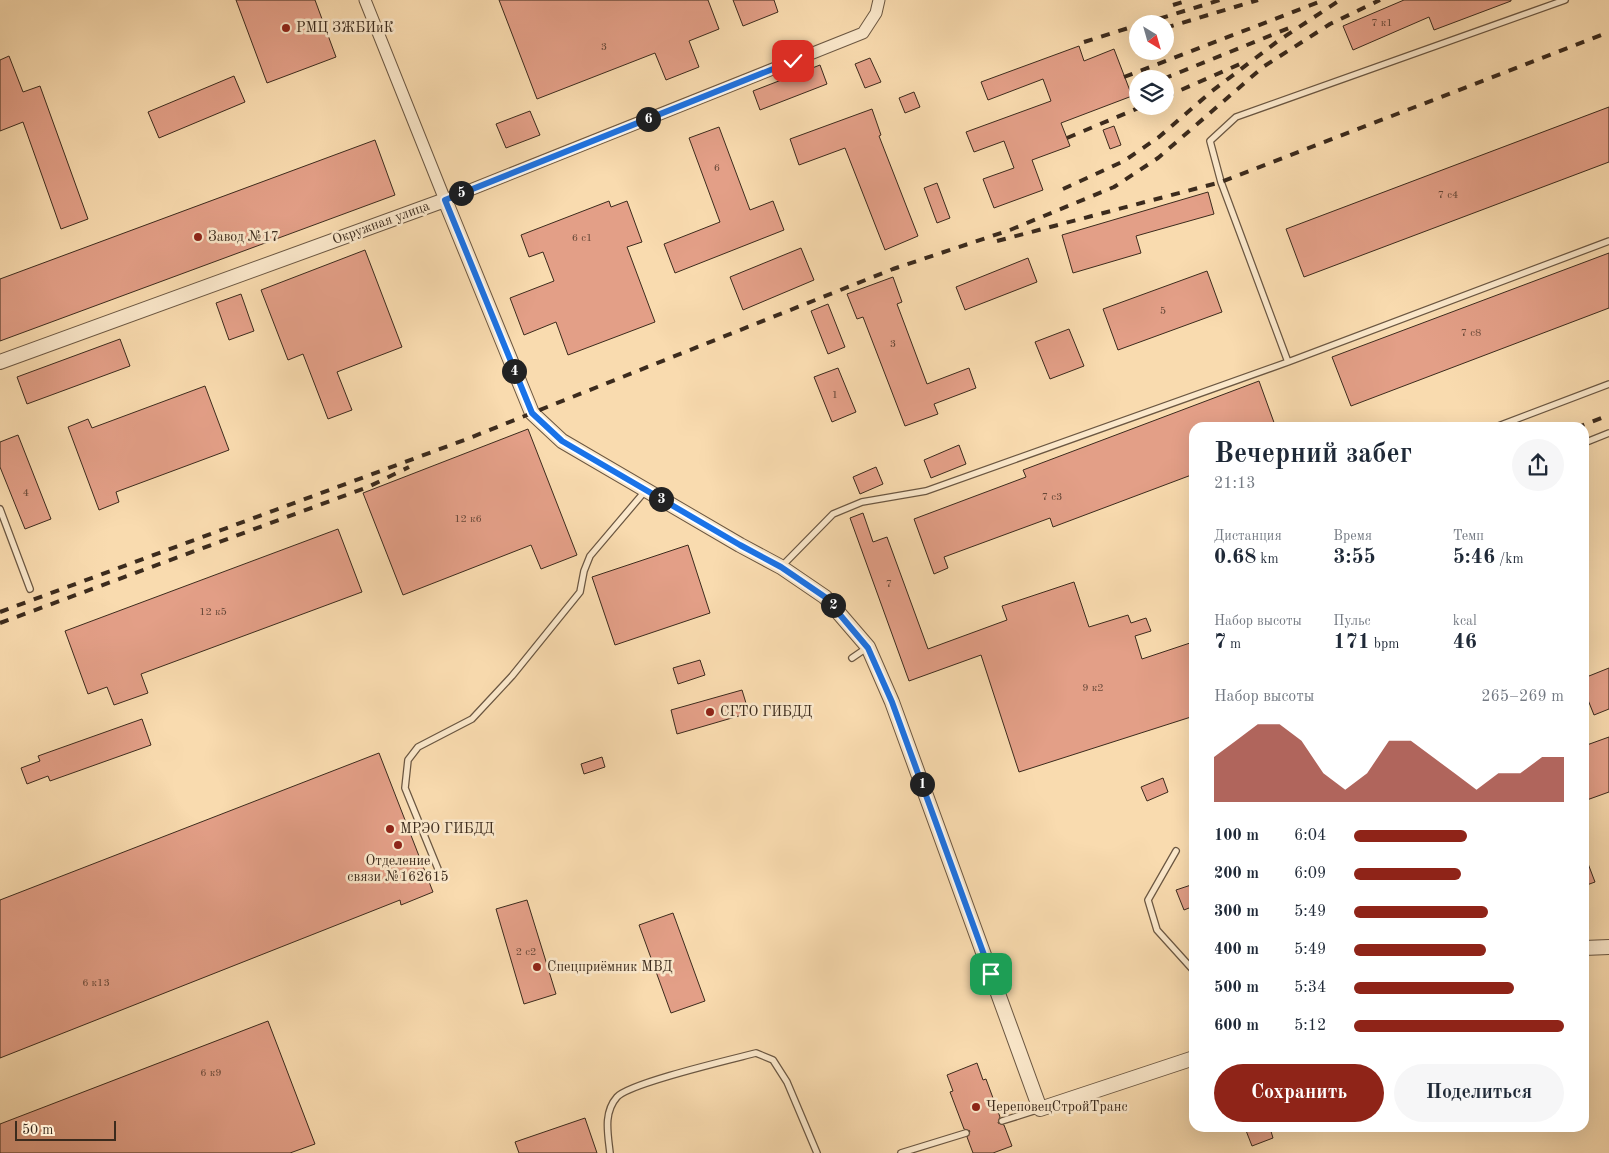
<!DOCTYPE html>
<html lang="ru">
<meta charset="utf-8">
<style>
:root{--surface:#fff;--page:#f6f6f7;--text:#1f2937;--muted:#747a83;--accent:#8f2418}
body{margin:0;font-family:"Old Standard TT",serif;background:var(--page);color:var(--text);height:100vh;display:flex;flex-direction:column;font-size:19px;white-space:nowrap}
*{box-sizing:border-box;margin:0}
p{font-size:16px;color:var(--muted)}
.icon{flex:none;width:28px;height:28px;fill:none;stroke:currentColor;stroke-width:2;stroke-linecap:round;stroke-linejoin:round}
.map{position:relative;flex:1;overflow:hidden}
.drawer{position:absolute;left:1189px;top:422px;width:400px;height:710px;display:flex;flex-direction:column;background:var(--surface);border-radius:15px;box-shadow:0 5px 20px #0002}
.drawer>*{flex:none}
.needle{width:32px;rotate:143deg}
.fabs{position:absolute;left:1129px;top:15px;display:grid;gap:10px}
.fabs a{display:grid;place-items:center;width:45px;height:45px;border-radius:50%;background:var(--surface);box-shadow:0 5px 20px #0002;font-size:25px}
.scale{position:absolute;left:15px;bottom:12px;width:101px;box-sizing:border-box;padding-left:5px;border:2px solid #3c2b1d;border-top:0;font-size:14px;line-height:18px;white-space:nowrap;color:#3c2b1d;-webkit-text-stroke:4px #fbe8cb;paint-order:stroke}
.pin{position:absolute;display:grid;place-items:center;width:42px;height:42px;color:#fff;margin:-21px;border-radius:10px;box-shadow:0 2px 8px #0006}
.km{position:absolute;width:25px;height:25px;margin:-12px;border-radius:50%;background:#222;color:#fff;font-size:14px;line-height:25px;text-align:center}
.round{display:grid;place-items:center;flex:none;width:52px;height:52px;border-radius:26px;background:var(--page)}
.headline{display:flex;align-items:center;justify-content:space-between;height:85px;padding:0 25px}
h1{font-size:28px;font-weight:800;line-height:38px}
.metrics{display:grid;grid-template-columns:repeat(3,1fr);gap:8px;height:85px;padding:5px 25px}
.metrics div{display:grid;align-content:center}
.metrics b{font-size:21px;font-weight:800}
.metrics small{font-size:14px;font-weight:400}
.metrics p{font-size:14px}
.chart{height:140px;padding:10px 25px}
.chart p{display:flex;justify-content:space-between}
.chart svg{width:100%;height:90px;margin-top:5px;fill:var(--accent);opacity:.7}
.cta{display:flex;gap:10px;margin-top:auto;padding:10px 25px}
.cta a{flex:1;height:58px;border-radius:30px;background:var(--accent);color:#fff;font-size:20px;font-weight:800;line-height:58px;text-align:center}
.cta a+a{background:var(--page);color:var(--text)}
ul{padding:0 25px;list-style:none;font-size:16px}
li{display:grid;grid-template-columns:80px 60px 1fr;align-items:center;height:38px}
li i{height:12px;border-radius:6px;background:var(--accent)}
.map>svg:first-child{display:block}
</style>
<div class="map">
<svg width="1609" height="1153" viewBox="0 0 1609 1153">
<rect width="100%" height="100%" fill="#f9dbaf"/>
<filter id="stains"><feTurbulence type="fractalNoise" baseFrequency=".004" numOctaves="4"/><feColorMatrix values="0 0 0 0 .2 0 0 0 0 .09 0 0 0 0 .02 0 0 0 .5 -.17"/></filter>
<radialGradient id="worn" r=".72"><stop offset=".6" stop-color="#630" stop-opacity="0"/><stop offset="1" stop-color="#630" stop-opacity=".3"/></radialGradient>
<!-- building -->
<path fill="#e39f87" stroke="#3c2b1d" d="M236 0H315L336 57 267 83Z
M499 0H708L719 29 689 41 699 67 666 80 655 53 537 99Z
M733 0H774L778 12 743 26Z
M1404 0H1511V1L1434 30 1429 17 1353 50 1343 26Z
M1079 46 1084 61 1114 49 1132 96 1061 123 1070 146 1032 160 1043 190 994 208 983 179 1014 168 1004 141 974 152 966 132 1051 101 1043 79 988 100 981 82Z
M9 56 23 92 40 86 88 219 61 229 23 122 0 131V60Z
M870 58 881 82 865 88 855 64Z
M820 65 827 84 760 110 753 91Z
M234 76 245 102 159 138 148 112Z
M914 92 920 107 905 113 899 98Z
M1609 107V162L1304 277 1286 229Z
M872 109 881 135 879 136 918 236 885 250 845 148 799 165 790 139Z
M530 111 540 135 506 148 496 124Z
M1114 126 1121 145 1110 149 1103 130Z
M719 127 750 210 773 201 784 230 675 273 664 244 720 222 689 138Z
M375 140 395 195 0 341V279Z
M937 183 950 218 937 223 924 188Z
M1208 192 1214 214 1136 236 1141 253 1073 273 1062 235Z
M609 201 611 207 627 201 642 242 627 247 655 322 568 355 556 322 524 335 510 298 554 281 543 252 529 257 521 235Z
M801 248 814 280 743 310 730 277Z
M365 250 402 347 337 372 352 410 328 419 303 354 288 360 261 290Z
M1609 253V308L1351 406 1332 357Z
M1028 258 1037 282 965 310 956 287Z
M1207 271 1222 312 1118 350 1103 309Z
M893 277 902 302 897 304 927 384 969 368 976 388 934 404 938 414 905 426 863 317 857 319 847 294Z
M241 294 254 331 229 340 216 303Z
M828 304 845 347 828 354 811 311Z
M1069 329 1084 366 1050 379 1035 342Z
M120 339 130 366 27 404 17 377Z
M838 368 856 412 832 422 814 377Z
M1259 381 1276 428H1194V474L1053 527 1050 518 944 557 948 568 934 574 914 519 1026 477 1023 470Z
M205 386 229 450 116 492 119 502 99 510 68 427 88 419 92 428Z
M528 429 577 555 541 569 531 545 403 595 363 493Z
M18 435 51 519 25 529 0 467V442Z
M959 445 966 464 931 478 924 460Z
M876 467 883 484 860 494 853 477Z
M863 513 873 542 887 537 928 649 1007 620 1002 606 1074 582 1089 627 1128 615 1131 623 1146 618 1151 631 1135 636 1142 659 1190 643 1194 655V716L1019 772 981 655 909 681 850 518Z
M338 529 362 592 141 674 148 693 114 705 107 687 88 694 65 631Z
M688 545 710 613 615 645 592 577Z
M700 660 705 675 678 684 673 668Z
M1609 668V709L1594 715 1584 690V678Z
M742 690 749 713 677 734 671 710Z
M142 719 151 745 50 781 48 776 27 784 21 768 40 761 38 756Z
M1609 737V792L1584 801V746Z
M379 753 433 892 401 905 400 900 0 1058V900Z
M602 757 605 767 584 774 581 764Z
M1163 778 1168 792 1147 801 1141 787Z
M1584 853 1595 882 1584 886Z
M1194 884V906L1184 910 1176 890Z
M527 900 556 994 524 1004 496 909Z
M673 913 705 1001 671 1013 639 925Z
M268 1021 315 1144 290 1153H0V1124Z
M977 1063 983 1080 986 1079 1000 1117 998 1123 1004 1125 1012 1146 993 1153H973L967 1137 970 1131 964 1129 950 1092 953 1091 947 1075Z
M585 1118 597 1153H519L515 1142Z
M1245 1128H1270L1273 1138 1252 1146Z"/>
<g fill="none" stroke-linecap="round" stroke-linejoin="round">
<!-- service casing -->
<g stroke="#6b5742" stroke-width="8">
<path id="service" d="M1288 362 1221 182 1210 141 1236 117 1565 0
M1493 428 1609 384
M1584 443 1609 433
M0 509 30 589
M781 567 833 514 862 502 926 491 1288 362 1609 241
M852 658 868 647
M1176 851 1148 900 1157 930 1194 971
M438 869 405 788 408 760 418 747 472 719 512 676 580 592 584 571 590 556 646 490
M1002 1121 1040 1109
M610 1153C608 1134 603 1113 617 1097 629 1083 733 1059 756 1053L773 1060 787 1082 817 1153
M901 1153 966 1133"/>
</g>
<!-- minor casing -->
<g stroke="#6b5742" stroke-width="13">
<path id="minor" d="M365 0 445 200 863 33 876 13 879 0"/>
</g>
<!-- tertiary casing -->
<g stroke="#6b5742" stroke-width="16">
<path id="tertiary" d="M0 362 445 200 532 413 562 441 740 545 781 567 825 597 868 647 892 702 1040 1109 1194 1058
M1584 948 1609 947"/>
</g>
<!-- service -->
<use href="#service" stroke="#fbe8cb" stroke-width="5.5"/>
<!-- minor -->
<use href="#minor" stroke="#fbe8cb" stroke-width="11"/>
<!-- tertiary -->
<use href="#tertiary" stroke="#fbe8cb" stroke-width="14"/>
<!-- rail -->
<path stroke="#3c2b1d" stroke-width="4" stroke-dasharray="9 9" stroke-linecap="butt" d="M1173 5 1189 0
M1142 24 1220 0
M1165 28 1258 0
M1084 42 1138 25
M1124 77 1324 0
M1163 79 1289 28
M1130 92 1138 89
M1165 97 1240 64
M1067 138 1143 106
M1063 189 1124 161 1159 137 1212 91 1278 41 1340 0
M997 241 1221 182 1609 32
M1576 428 1609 415
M0 612 467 439 893 269 1010 230 1114 187 1158 158 1263 67 1330 24 1380 0
M0 623 368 487 409 467"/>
</g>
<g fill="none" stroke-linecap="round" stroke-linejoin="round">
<!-- route casing -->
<g stroke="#fff" stroke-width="10">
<path id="route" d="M793 61 445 200 532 413 562 441 740 545 781 567 825 597 868 648 892 702 991 974"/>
</g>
<!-- route -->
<use href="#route" stroke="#1a73e8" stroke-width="6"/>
</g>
<!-- markers -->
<g fill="#8f2418" stroke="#fbe8cb" stroke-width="2">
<circle cx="286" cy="28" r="5"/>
<circle cx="198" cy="237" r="5"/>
<circle cx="710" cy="712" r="5"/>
<circle cx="390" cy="829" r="5"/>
<circle cx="398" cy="845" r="5"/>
<circle cx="537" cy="967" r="5"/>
<circle cx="976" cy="1107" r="5"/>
</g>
<g text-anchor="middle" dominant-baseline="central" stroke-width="5" stroke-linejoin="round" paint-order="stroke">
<!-- number labels -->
<g font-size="11" fill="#664838">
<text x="1382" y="23">7 к1</text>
<text x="604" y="47">3</text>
<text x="717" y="168">6</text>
<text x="1448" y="195">7 с4</text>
<text x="582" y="238">6 с1</text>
<text x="1163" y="311">5</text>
<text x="1471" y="333">7 с8</text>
<text x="893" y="344">3</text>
<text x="835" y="395">1</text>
<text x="26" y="493">4</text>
<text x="1052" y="497">7 с3</text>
<text x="468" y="519">12 к6</text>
<text x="889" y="584">7</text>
<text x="213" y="612">12 к5</text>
<text x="1093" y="688">9 к2</text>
<text x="526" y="952">2 с2</text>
<text x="96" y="983">6 к13</text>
<text x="211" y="1073">6 к9</text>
</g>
<!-- poi labels -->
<g font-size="14" fill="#3c2b1d" stroke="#fbe8cb" text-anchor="start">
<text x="296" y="28">РМЦ ЗЖБИиК</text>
<text x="208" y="237">Завод №17</text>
<text x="720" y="712">СГТО ГИБДД</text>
<text x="400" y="829">МРЭО ГИБДД</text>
<text x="398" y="861" text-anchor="middle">Отделение<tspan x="398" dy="16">связи №162615</tspan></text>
<text x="547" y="967">Спецприёмник МВД</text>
<text x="986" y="1107">ЧереповецСтройТранс</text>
</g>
<!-- street labels -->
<g font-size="14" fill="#3c2b1d" stroke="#fbe8cb">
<text transform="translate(381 223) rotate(-20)">Окружная улица</text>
</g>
</g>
<rect width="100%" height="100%" filter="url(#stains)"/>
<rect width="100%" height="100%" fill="url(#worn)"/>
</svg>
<div class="fabs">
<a><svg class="needle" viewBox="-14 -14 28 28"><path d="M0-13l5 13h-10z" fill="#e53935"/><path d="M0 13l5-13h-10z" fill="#747a83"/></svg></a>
<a><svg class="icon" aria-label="layers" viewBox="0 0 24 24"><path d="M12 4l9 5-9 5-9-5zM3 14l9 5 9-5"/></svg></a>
</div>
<div class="scale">50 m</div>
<div class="pin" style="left:991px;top:974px;background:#1e9e55"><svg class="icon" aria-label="arrive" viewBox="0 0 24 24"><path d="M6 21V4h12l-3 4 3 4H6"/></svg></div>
<div class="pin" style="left:793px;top:61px;background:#d93025"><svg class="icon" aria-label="check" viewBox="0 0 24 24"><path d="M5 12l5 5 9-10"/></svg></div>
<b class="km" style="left:922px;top:784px">1</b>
<b class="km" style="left:833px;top:605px">2</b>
<b class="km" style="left:661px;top:499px">3</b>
<b class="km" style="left:514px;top:371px">4</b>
<b class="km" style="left:461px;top:193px">5</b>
<b class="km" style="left:648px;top:119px">6</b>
<section class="drawer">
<div class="headline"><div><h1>Вечерний забег</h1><p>21:13</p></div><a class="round"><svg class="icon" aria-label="share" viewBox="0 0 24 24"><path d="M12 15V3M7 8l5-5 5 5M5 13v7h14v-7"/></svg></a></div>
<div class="metrics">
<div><p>Дистанция</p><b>0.68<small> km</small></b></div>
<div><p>Время</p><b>3:55</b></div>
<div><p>Темп</p><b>5:46<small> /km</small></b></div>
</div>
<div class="metrics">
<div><p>Набор высоты</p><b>7<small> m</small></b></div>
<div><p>Пульс</p><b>171<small> bpm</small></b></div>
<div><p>kcal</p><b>46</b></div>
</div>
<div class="chart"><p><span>Набор высоты</span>265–269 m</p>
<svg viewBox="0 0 160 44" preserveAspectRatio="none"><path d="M0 44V22L10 14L20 6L30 6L40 14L50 30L60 38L70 30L80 14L90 14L100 22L110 30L120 38L130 30L140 30L150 22L160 22V44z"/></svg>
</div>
<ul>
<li><b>100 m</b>6:04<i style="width:54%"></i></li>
<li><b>200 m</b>6:09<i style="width:51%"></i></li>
<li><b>300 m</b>5:49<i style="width:64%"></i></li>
<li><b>400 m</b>5:49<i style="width:63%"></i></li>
<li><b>500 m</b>5:34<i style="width:76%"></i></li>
<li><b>600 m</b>5:12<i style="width:100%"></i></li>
</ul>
<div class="cta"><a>Сохранить</a><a>Поделиться</a></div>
</section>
</div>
